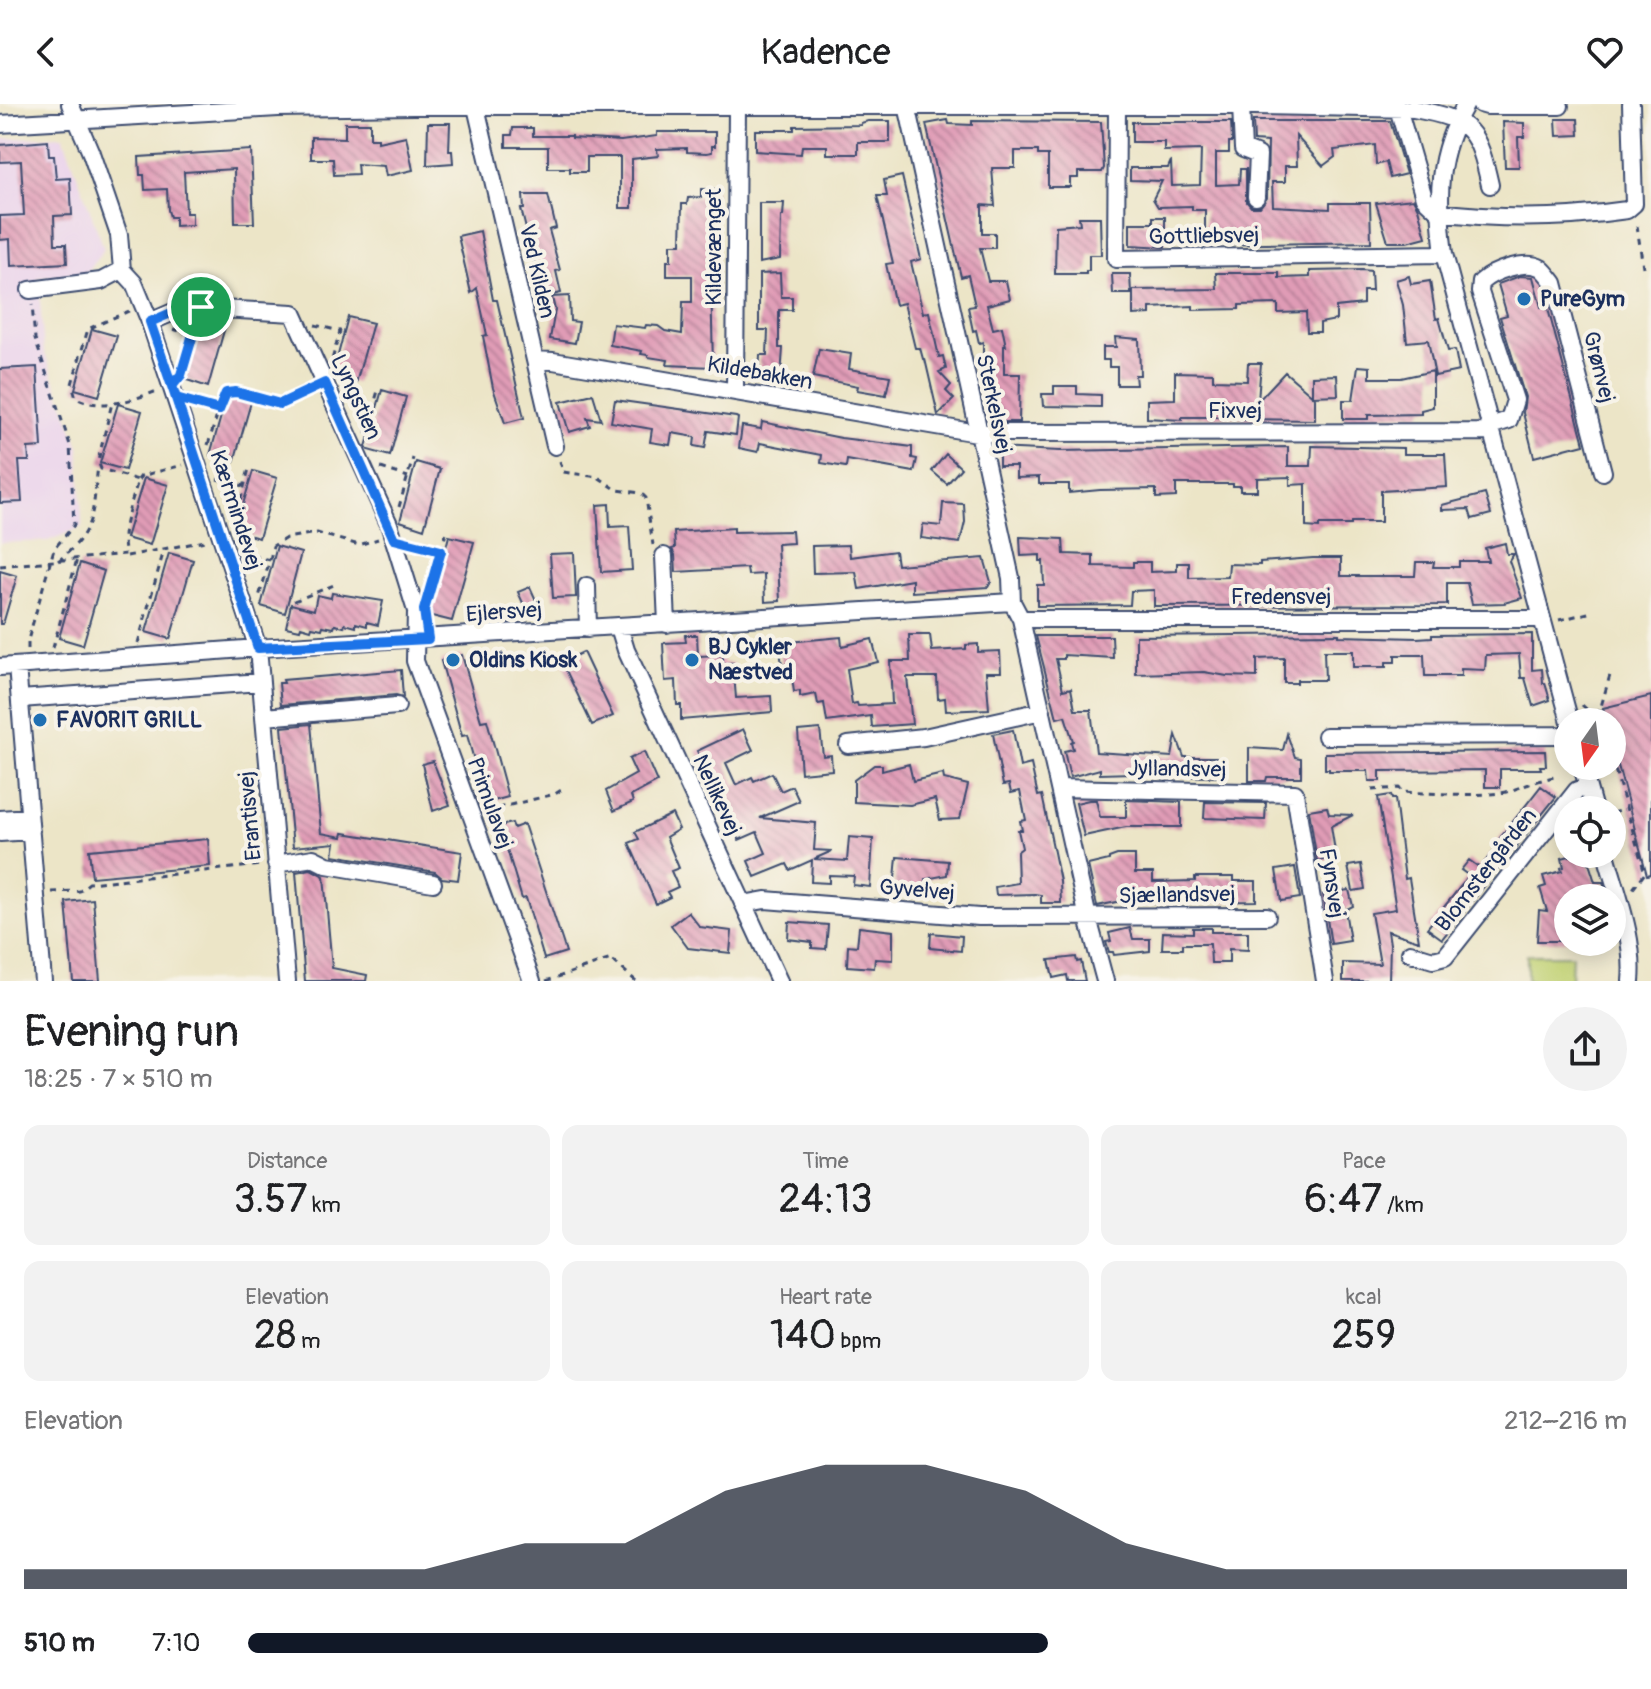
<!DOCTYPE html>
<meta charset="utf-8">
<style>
:root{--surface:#fff;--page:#f2f2f2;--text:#202124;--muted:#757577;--accent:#111827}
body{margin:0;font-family:Pangolin,sans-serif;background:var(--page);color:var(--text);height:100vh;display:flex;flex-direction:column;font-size:30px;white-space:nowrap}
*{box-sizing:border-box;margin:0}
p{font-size:26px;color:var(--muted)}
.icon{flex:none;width:44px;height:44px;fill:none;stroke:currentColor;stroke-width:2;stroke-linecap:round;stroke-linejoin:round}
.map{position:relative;height:877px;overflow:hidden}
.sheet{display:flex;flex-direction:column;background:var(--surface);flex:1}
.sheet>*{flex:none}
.needle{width:52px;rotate:194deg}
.tools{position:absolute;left:1554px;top:604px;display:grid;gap:16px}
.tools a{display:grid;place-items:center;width:72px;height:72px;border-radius:50%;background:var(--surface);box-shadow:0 4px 20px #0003;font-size:40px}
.pin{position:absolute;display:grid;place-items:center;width:68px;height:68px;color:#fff;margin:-34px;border:4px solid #fff;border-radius:50%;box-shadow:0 2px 8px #0007}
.round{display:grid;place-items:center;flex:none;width:84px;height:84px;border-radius:42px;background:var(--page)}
.overview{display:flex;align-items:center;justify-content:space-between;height:136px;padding:0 24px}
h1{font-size:44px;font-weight:600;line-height:60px}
.figures{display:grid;grid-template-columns:repeat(3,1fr);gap:12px;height:136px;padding:8px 24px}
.figures div{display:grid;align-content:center;border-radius:16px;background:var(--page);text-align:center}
.figures b{font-size:40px;font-weight:600}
.figures small{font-size:22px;font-weight:400}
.figures p{font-size:22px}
.chart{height:224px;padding:16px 24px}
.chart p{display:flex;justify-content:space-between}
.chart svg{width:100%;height:144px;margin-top:8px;fill:var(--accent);opacity:.7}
ul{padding:0 24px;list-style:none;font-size:26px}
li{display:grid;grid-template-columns:128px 96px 1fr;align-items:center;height:60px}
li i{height:20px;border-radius:10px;background:var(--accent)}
header{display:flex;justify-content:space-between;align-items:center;height:104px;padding:0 24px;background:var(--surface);font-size:36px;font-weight:600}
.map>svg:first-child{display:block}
</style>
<header><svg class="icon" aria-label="back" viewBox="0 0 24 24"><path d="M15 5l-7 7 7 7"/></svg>Kadence<svg class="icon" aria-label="heart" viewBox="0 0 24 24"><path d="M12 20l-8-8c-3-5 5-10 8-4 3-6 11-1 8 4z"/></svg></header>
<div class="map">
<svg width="1651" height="877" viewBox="0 0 1651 877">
<defs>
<pattern id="building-back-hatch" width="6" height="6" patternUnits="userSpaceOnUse" patternTransform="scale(2)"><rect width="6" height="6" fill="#e09bb6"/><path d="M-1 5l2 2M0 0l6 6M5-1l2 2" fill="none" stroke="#b57f97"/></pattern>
</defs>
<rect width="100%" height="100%" fill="#f7f3e8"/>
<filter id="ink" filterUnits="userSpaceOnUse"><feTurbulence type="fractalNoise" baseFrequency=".0125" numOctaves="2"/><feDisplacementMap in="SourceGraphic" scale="16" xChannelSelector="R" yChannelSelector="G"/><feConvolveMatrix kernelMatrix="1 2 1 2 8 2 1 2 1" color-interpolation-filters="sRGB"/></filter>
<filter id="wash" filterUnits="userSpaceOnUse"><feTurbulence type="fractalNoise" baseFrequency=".006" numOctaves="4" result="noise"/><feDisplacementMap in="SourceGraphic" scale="32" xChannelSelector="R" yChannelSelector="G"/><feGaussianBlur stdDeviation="1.8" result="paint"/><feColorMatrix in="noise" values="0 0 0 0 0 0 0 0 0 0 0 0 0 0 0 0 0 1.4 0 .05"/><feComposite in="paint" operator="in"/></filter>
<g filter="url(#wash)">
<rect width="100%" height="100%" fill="#ece5c7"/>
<!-- built -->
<path fill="#ead1ec" d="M63 32 104 145 87 169 38 174 44 247 79 343 82 423 48 437 0 439V35Z"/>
<!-- pitch -->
<path fill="#c1d173" stroke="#6e8068" stroke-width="2" d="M1527 851H1572L1571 877H1527Z"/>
<g id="blocks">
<!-- building -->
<path fill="url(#building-back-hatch)" d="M1556 15H1578L1579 31 1557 32Z
M948 16 949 20 972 21V17L1101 18 1104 64 1102 68H1078V74H1070V83H1048V51H1038V47H1015V64H992L995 102 982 101V129H995V144H980L988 177H1006L1010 195 987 201 993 225 1002 223 1006 242H1004V270H1020L1019 318H988L983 280V238L979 239 976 226 973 227 968 203 975 202 968 171 961 173 926 20Z
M868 17H890V38H858V50H827V42H802L801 50 755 47V26H794V22L861 21V19Z
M1253 17H1390L1406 70 1390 74 1386 58 1376 61 1375 41 1334 46 1335 53 1323 62 1296 32 1297 62H1285V78H1272L1273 102 1330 105V99H1370L1371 138 1205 141V106H1192V102L1158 103 1153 95 1162 77 1130 76V64H1168L1171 57 1172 82 1200 81 1201 46 1164 47V38H1132V18H1231L1232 38H1229V49H1216V81L1239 80 1240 65H1246V97L1251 103H1260L1267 94 1268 38 1254 37Z
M1503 18 1524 19V33H1518L1519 63H1505Z
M345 19H370V34H378V38L406 32 413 66 386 72 384 62 357 60 358 70 334 71 333 55H311V33L345 34Z
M428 19H450L449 47H452L453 59 427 61Z
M513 24H533V32H572V34L621 37 657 32V28H715V42H712V48L707 49 687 48V44L657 45 658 52 632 55V104H620V53H587V68H570V64H548V43H506V31H512Z
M48 37 49 52H54L56 75 70 74 72 111 54 112 55 140H66L67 159 11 162 10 135 0 136V112L24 111 21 57 0 58V41Z
M251 46 254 119H235L234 65 184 68 186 109H192V121L175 122V113H170L168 106 167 85 145 86 144 71H140L139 53Z
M902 72 921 155 911 158 923 209 929 208 939 253 943 252 946 265 939 268 951 281 946 287 954 295 938 311 925 255H923L920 244H915L904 199 895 201 886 160 893 159 877 92H887L884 76Z
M701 85 715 86 714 128H710L713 263 667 261 668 256 648 253V251L641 250 642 247 610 241 613 220 645 224 646 221 658 222 665 227 682 230 683 198H692V172H667V157H671V140H681L682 100H687L688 94 701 93Z
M523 91H548L556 124 549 126 560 166 556 167 561 189 543 193 521 105H524Z
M1413 95 1418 104 1426 133 1407 138H1388L1376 99Z
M759 99H784L783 112H781L780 155 759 159Z
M1079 113H1100L1101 151H1089V167H1086V170H1055L1056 122 1080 120Z
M1153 113H1165V143L1130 141V119H1153Z
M480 127 493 196H497L524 314 505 319 493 284 483 232 487 231 477 184 471 189 458 132Z
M1362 166 1371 167 1372 187H1363V200L1336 203V216L1320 219V228H1307L1306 208 1278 209V200L1239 201V205L1193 206V202L1150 204V210L1133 211V186L1217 185 1216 169H1279V174L1310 173V167Z
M780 169 781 193H792V206H779V244H783L781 273 759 271 760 251H767L768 226H759V170Z
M1112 170H1130L1131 190H1113Z
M1409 172 1411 180 1430 177 1436 215 1439 214 1448 247 1455 246 1459 267 1435 272 1428 236 1407 238 1403 201 1396 176Z
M1520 172 1533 173 1541 203 1547 201 1584 340 1534 353 1523 309 1525 293 1500 213 1507 211 1498 180Z
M569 192 570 217 579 218 575 239 550 235 555 206 552 193Z
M348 213 373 219 356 279 334 273 333 270Z
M201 216 225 223 208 283 184 275Z
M92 225 117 232 99 292 75 285Z
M1115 233 1139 235 1140 271H1135L1136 281H1117V263H1109V256H1103V243H1116Z
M819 245 851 250 849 265 890 272 886 291 857 286 858 282 813 273Z
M1248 259H1261L1258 297 1285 268 1315 294V316L1241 315 1244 313H1182V316L1147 314V296L1175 295V268L1213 269V276L1247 277Z
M1358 262 1370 263V274H1401L1433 267V303L1421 306V310L1368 311V315H1343V296H1353Z
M37 263 42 343 28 344 29 357H19L22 398 0 399V265Z
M1337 271 1338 291 1312 292V272Z
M1054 282H1077V290L1101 291V303L1043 302 1042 290H1054Z
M382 286 406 293 390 352 368 346 366 343Z
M593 290 601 316 587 314 590 322 569 328 560 298Z
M227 291 251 298 234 358 210 351Z
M615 296 736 313 738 314 736 331 708 327 705 344 694 342 695 333 672 329 670 341 650 338 652 325 611 318Z
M118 300 142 307 125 366 100 359Z
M762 318 841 334 912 343V354L917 355 914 368 847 356 846 363 821 359 822 351 760 339 758 348 739 344 742 322 761 325Z
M1312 342 1403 344V350H1445L1447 383 1381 387V418H1351V421H1319V424L1306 423V380L1290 381V373L1257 374V387H1240V382H1233V380H1176V393L1156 394V385L1100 386 1069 389V380H1039V373L1016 374V362H999V344L1060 347 1288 343V362H1311Z
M946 350 961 364 947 380 932 367Z
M416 358 440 365 424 425 400 417Z
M253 367 277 374 259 434 235 427Z
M144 374 168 381 150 441 126 434Z
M1485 390 1491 410 1472 415 1469 405 1442 406V401Z
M943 399 964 400 965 418 960 439 921 434 923 420 941 422Z
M609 400 610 423 629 422 632 466 601 468 597 401Z
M734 424V428L792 427 793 439 777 440 780 497 765 498 764 470 748 471 747 464 676 468 675 451 672 445 675 444 674 428Z
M449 432 474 438 452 517 428 511Z
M1020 433 1063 435 1064 450 1093 451V462L1133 463V458H1150V468L1177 467V459H1189V474L1228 473 1229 460 1260 461V458L1313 454H1341V472H1415L1416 458H1434L1433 463H1459V457H1488L1485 444 1505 439 1507 450H1514L1509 457 1522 494 1504 499 1472 500 1467 479H1447V501L1154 502V486L1131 487 1130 501 1037 502V481H1044L1043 457H1040V451L1021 452Z
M849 441 850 453 895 447 897 461 984 454 991 478 988 483 912 488V476L859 485 856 468 813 469 812 442Z
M277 442 301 449 285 509 261 502Z
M169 449 193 456 170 535 146 528Z
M574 449 576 493 553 494 550 450Z
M80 459 104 467 83 541 59 534Z
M0 467 17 472 3 520H0Z
M530 483 540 505 528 510 518 488Z
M332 489 383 497 378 521 367 518V522L356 519V523L345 520 344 523 335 521 334 524 323 522 322 525 312 523 311 526 301 523 300 526 286 523 291 500 314 506 317 491 331 494Z
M1339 530V532L1417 534 1432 533V531L1532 530V566L1542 565 1543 579H1545L1550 596 1533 602 1525 574H1521L1519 550 1486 551 1485 566 1461 565V572H1425L1424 551H1395V558H1386V563H1353V547H1324L1325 576H1297V579H1284V554L1257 555V573L1227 572 1204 568 1136 570V532Z
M685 531H697L698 552 723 551V559H733L736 594 771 592 772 608 681 616V601H677L676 576 665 577 663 539 686 538Z
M909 531H930L932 547 966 545V541L978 540V548L1000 547 1001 568H986L989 605 946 607 945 594 938 595 937 573H907L912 620 872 623 871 612 827 618 824 599 818 600 816 590 800 593V587L794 588 790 560 782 561 779 539 841 533 842 542 872 535 878 558 847 565 852 600 857 599 858 602 892 600 890 557H910Z
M1036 532H1112L1113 554 1064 551V555H1056L1063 586 1071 584 1075 606H1091L1096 648 1172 653 1176 631 1184 653H1216V673L1164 672V668L1100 670V665L1070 673 1064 647 1073 645 1071 638 1073 637 1065 612 1057 614Z
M583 548 613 612 592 621 562 558Z
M462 551 481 617 487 616 508 693 486 699 467 631 462 632 441 557Z
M401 566 403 593 396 591 281 601 279 579H284L283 576Z
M1651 592V770L1647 771 1612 639V618H1606L1603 604Z
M311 620 321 729 342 733 343 729 462 748 458 776 442 774 435 768 333 751 335 739 293 743 282 623Z
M743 625 753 646 726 659 736 681 752 673 754 677 772 669 781 687 792 682 799 697 760 714 816 719 814 746 832 747 814 755 847 757 849 733 873 735 870 783 853 781 854 772 829 771V779L811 778 812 756 790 766 787 760 755 773 748 757 766 749 757 728 739 736 697 647Z
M820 625 823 652 831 651 832 666 801 669 798 627Z
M1013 626 1020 663 1031 660 1038 692 1042 691 1060 777 1061 799H1041V791L1035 790 996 791 995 783 1018 779 1017 748 1022 744 1018 726H1022L1020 717 1026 716 1020 687 1011 689 1009 680 1003 681 993 630Z
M1287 630 1295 653 1301 654V673H1267L1266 677H1249V644L1283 646Z
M1545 647 1546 662H1540L1541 665H1500V683H1485V666L1380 667V677H1369L1368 667H1329V665H1325V649Z
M644 648 657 678 631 692 633 698 614 707 606 687 636 670 629 655Z
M433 657 450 701 433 707 422 660Z
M909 660 913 677 943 670 944 675 968 681 960 715 940 716 935 695 910 701 854 698V676L874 661H882V667Z
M1541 682 1556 693 1442 835 1427 824 1469 772 1461 766 1469 756 1480 764 1495 745 1493 743Z
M1391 691 1392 695H1395L1405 775 1409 774 1419 837 1388 827 1390 840 1389 877H1343V859L1380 860 1371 809 1396 805 1378 693Z
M1089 696H1096L1100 713H1126V696L1181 698V723H1126L1084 732 1076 699Z
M1205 698 1266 699 1265 716 1204 714Z
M1327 703 1329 710 1353 711 1331 722 1336 754 1317 757 1309 706Z
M672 710 679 725 666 733 679 764 671 767 678 783 667 788 670 793 656 800 629 739 639 735 635 728Z
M512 719 514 724 524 720 566 848 544 855 526 794 522 795 500 722Z
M208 735 210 762 92 773 89 746Z
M1577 750H1586L1595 778H1603L1608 794H1568V800L1564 802 1566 837H1537L1539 806 1547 807 1540 784 1546 782 1543 772 1562 767 1561 764 1564 763 1562 754Z
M1117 751H1135V769H1153V778L1195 777V773H1234V777H1256V797L1131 799V795L1097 802 1088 761 1109 756V754Z
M897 753 948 757 947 771 926 775 928 787 894 785Z
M1361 760 1365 785 1353 787 1348 762Z
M1295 763 1300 794 1281 797 1276 766Z
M311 765 324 772 332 864 367 871 366 877H305L296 768Z
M1349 786 1353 802 1345 806 1350 837 1331 840 1323 790Z
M93 795 100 877H73L66 798Z
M688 808 700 823 732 827 730 849 688 844 671 821Z
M789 818 828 821 826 845 812 844V838L788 835Z
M859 823 893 827V856L875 855 874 864 847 862 848 841 857 842Z
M1130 824 1133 835H1150V847L1114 851 1113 848H1109L1106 838 1111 837 1109 829Z
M1193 824H1211V828H1248V846L1229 845V859H1211L1210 840H1183V845H1162L1163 828 1193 829Z
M931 829 962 832 961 847 930 844Z
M1076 853 1077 858 1081 857 1085 877H1068L1067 871 1053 874 1049 856Z"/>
</g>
</g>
<g filter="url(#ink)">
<use href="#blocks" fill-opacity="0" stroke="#3a4a6e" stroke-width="2"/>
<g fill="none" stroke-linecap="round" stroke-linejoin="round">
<!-- minor casing -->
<g stroke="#3a4a6e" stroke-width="20">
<path id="minor" d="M70 0 91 49 119 131 122 166 134 179 150 218 258 544 287 877
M1466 0C1436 51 1437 93 1444 150L1570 618
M1480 0 1487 2H1560
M907 1 1011 474 1012 498 1021 515 1088 814 1105 877
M1241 2 1243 45 1258 51 1256 93
M476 3 555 342
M1117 3 1116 155 1444 150
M1398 4 1424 94 1439 108
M0 20 278 4 413 2H1255L1414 5C1472 15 1478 27 1490 81
M1439 108C1501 116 1565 115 1627 106L1634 100 1631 0
M30 186 101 177 122 166
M150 218 185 203 293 209 389 420 416 507 415 557 532 877
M535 256 553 257 977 329 1492 328
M735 287 737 1
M1490 322 1509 316 1515 296 1480 188 1481 178C1493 167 1526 155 1541 164 1546 168 1550 174 1554 179L1603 368
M664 452 667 520
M587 482 588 525
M1021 515H1542
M619 523 626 546 779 877
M17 562 43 877
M0 563 258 544 1012 498
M20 595 261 578
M264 613 397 602
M1326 632 1568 631
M848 641 924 633 1042 607
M1582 662 1594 706
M1059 684 1295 689 1325 877
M0 715 29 713
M0 729 31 727
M1606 750C1617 790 1635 835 1631 877
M276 760 313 754 327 761 433 779
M743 800 765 796 979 813 1267 812
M1410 849 1433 856 1445 853 1577 686 1588 684"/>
</g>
<!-- path -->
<path stroke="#3a4a6e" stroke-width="3" stroke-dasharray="6 6" stroke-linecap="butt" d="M1637 122 1643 163
M129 207 88 225 72 280 76 294C101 307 133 296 157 287
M315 221 340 227 332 256
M173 225 193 231
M183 266 196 219
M347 293 374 301
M192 298 219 306
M366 329 379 283
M208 341 223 292C242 281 260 302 280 299 289 298 302 290 310 286
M560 357 563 368 598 373 617 386 641 389 646 394 653 441
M381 364 408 373
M217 375 244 382
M138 376 141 372 183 361
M399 403 413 354
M234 419 249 365
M410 439 441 447
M241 449 270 456 259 493
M127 452 205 437
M270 456 273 442 286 434 317 429 359 441 378 435
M58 457C97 426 92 408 98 362
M0 462 126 450C119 426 132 400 138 376L101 365 98 357 112 299
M428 492 446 429
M294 497 334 481
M1559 516 1592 508
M138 539 164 446
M53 544 77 455
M28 545V536L54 445 74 421 70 341 35 235 32 201
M1582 601 1594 612
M1600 606 1603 618
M1586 618 1600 606 1610 571
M1612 655 1645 769 1632 786
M1372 686 1399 684 1402 688C1427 689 1484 693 1506 688 1523 683 1537 676 1555 673
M486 707 555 690 563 685
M1612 709 1624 706
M52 788 80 787 89 779 261 761
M546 877 611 855 636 877"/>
<!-- minor -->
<use href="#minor" stroke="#fff" stroke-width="16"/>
</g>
</g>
<g fill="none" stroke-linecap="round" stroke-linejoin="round" filter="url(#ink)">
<!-- route casing -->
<g stroke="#fff" stroke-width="16">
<path id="route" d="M201 203 181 271 172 282 258 544 428 535 424 506 441 447 394 435 325 279 280 300 236 288 226 289 219 306 176 294 150 218 185 203H201"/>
</g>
<!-- route -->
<use href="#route" stroke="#1a73e8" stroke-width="10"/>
</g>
<!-- markers -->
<g fill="#1f6fb2" stroke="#f7f3e8" stroke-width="3">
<circle cx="1524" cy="195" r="8"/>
<circle cx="453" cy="556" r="8"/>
<circle cx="692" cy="556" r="8"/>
<circle cx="40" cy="616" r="8"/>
</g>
<g text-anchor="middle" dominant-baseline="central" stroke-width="8" stroke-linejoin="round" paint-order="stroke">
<!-- street labels -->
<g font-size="22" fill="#1b2f5e" stroke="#f7f3e8">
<text transform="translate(1204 132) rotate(-1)">Gottliebsvej</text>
<text transform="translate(714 143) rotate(-90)">Kildevænget</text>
<text transform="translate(537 167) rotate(77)">Ved Kilden</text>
<text transform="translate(1599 263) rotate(76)">Grønvej</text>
<text transform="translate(760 269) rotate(10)">Kildebakken</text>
<text transform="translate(356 293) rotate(65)">Lyngstien</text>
<text transform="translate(994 300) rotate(78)">Sterkelsvej</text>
<text x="1235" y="307">Fixvej</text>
<text transform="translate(236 406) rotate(72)">Kærmindevej</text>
<text x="1281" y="493">Fredensvej</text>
<text transform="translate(504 508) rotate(-4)">Ejlersvej</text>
<text transform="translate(1177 665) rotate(1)">Jyllandsvej</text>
<text transform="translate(717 691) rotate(65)">Nellikevej</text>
<text transform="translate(490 699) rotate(70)">Primulavej</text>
<text transform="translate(250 712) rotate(-95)">Erantisvej</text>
<text transform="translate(1486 766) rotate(-52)">Blomstergården</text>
<text transform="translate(1332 779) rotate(81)">Fynsvej</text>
<text transform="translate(917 786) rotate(5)">Gyvelvej</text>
<text transform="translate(1177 791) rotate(-1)">Sjællandsvej</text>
</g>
<!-- poi labels -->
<g font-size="22" font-weight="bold" fill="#1b2f5e" stroke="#f7f3e8" text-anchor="start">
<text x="1540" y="195">PureGym</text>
<text x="708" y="543">BJ Cykler<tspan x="708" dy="25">Næstved</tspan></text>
<text x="469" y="556">Oldins Kiosk</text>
<text x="56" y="616">FAVORIT GRILL</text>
</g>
</g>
</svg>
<div class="tools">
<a><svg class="needle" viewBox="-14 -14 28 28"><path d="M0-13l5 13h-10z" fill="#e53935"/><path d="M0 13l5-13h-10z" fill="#757577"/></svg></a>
<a><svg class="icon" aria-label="locate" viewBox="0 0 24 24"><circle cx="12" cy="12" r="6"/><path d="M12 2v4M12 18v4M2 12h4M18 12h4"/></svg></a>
<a><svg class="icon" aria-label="layers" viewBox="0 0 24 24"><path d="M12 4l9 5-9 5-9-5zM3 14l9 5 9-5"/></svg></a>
</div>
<div class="pin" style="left:201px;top:203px;background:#1e9e55"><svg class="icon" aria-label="arrive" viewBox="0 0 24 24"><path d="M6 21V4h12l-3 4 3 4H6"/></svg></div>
</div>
<section class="sheet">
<div class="overview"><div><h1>Evening run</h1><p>18:25 · 7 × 510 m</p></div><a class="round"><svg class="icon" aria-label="share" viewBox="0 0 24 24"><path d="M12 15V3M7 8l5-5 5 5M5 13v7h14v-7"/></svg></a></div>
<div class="figures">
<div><p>Distance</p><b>3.57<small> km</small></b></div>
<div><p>Time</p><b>24:13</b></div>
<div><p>Pace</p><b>6:47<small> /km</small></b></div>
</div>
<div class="figures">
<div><p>Elevation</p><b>28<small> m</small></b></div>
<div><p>Heart rate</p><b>140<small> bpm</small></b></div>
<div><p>kcal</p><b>259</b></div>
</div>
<div class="chart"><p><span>Elevation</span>212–216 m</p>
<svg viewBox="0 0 160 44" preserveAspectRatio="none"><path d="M0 44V38L10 38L20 38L30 38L40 38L50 30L60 30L70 14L80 6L90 6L100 14L110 30L120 38L130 38L140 38L150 38L160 38V44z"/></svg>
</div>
<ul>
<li><b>510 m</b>7:10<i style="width:58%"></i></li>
</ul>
</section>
